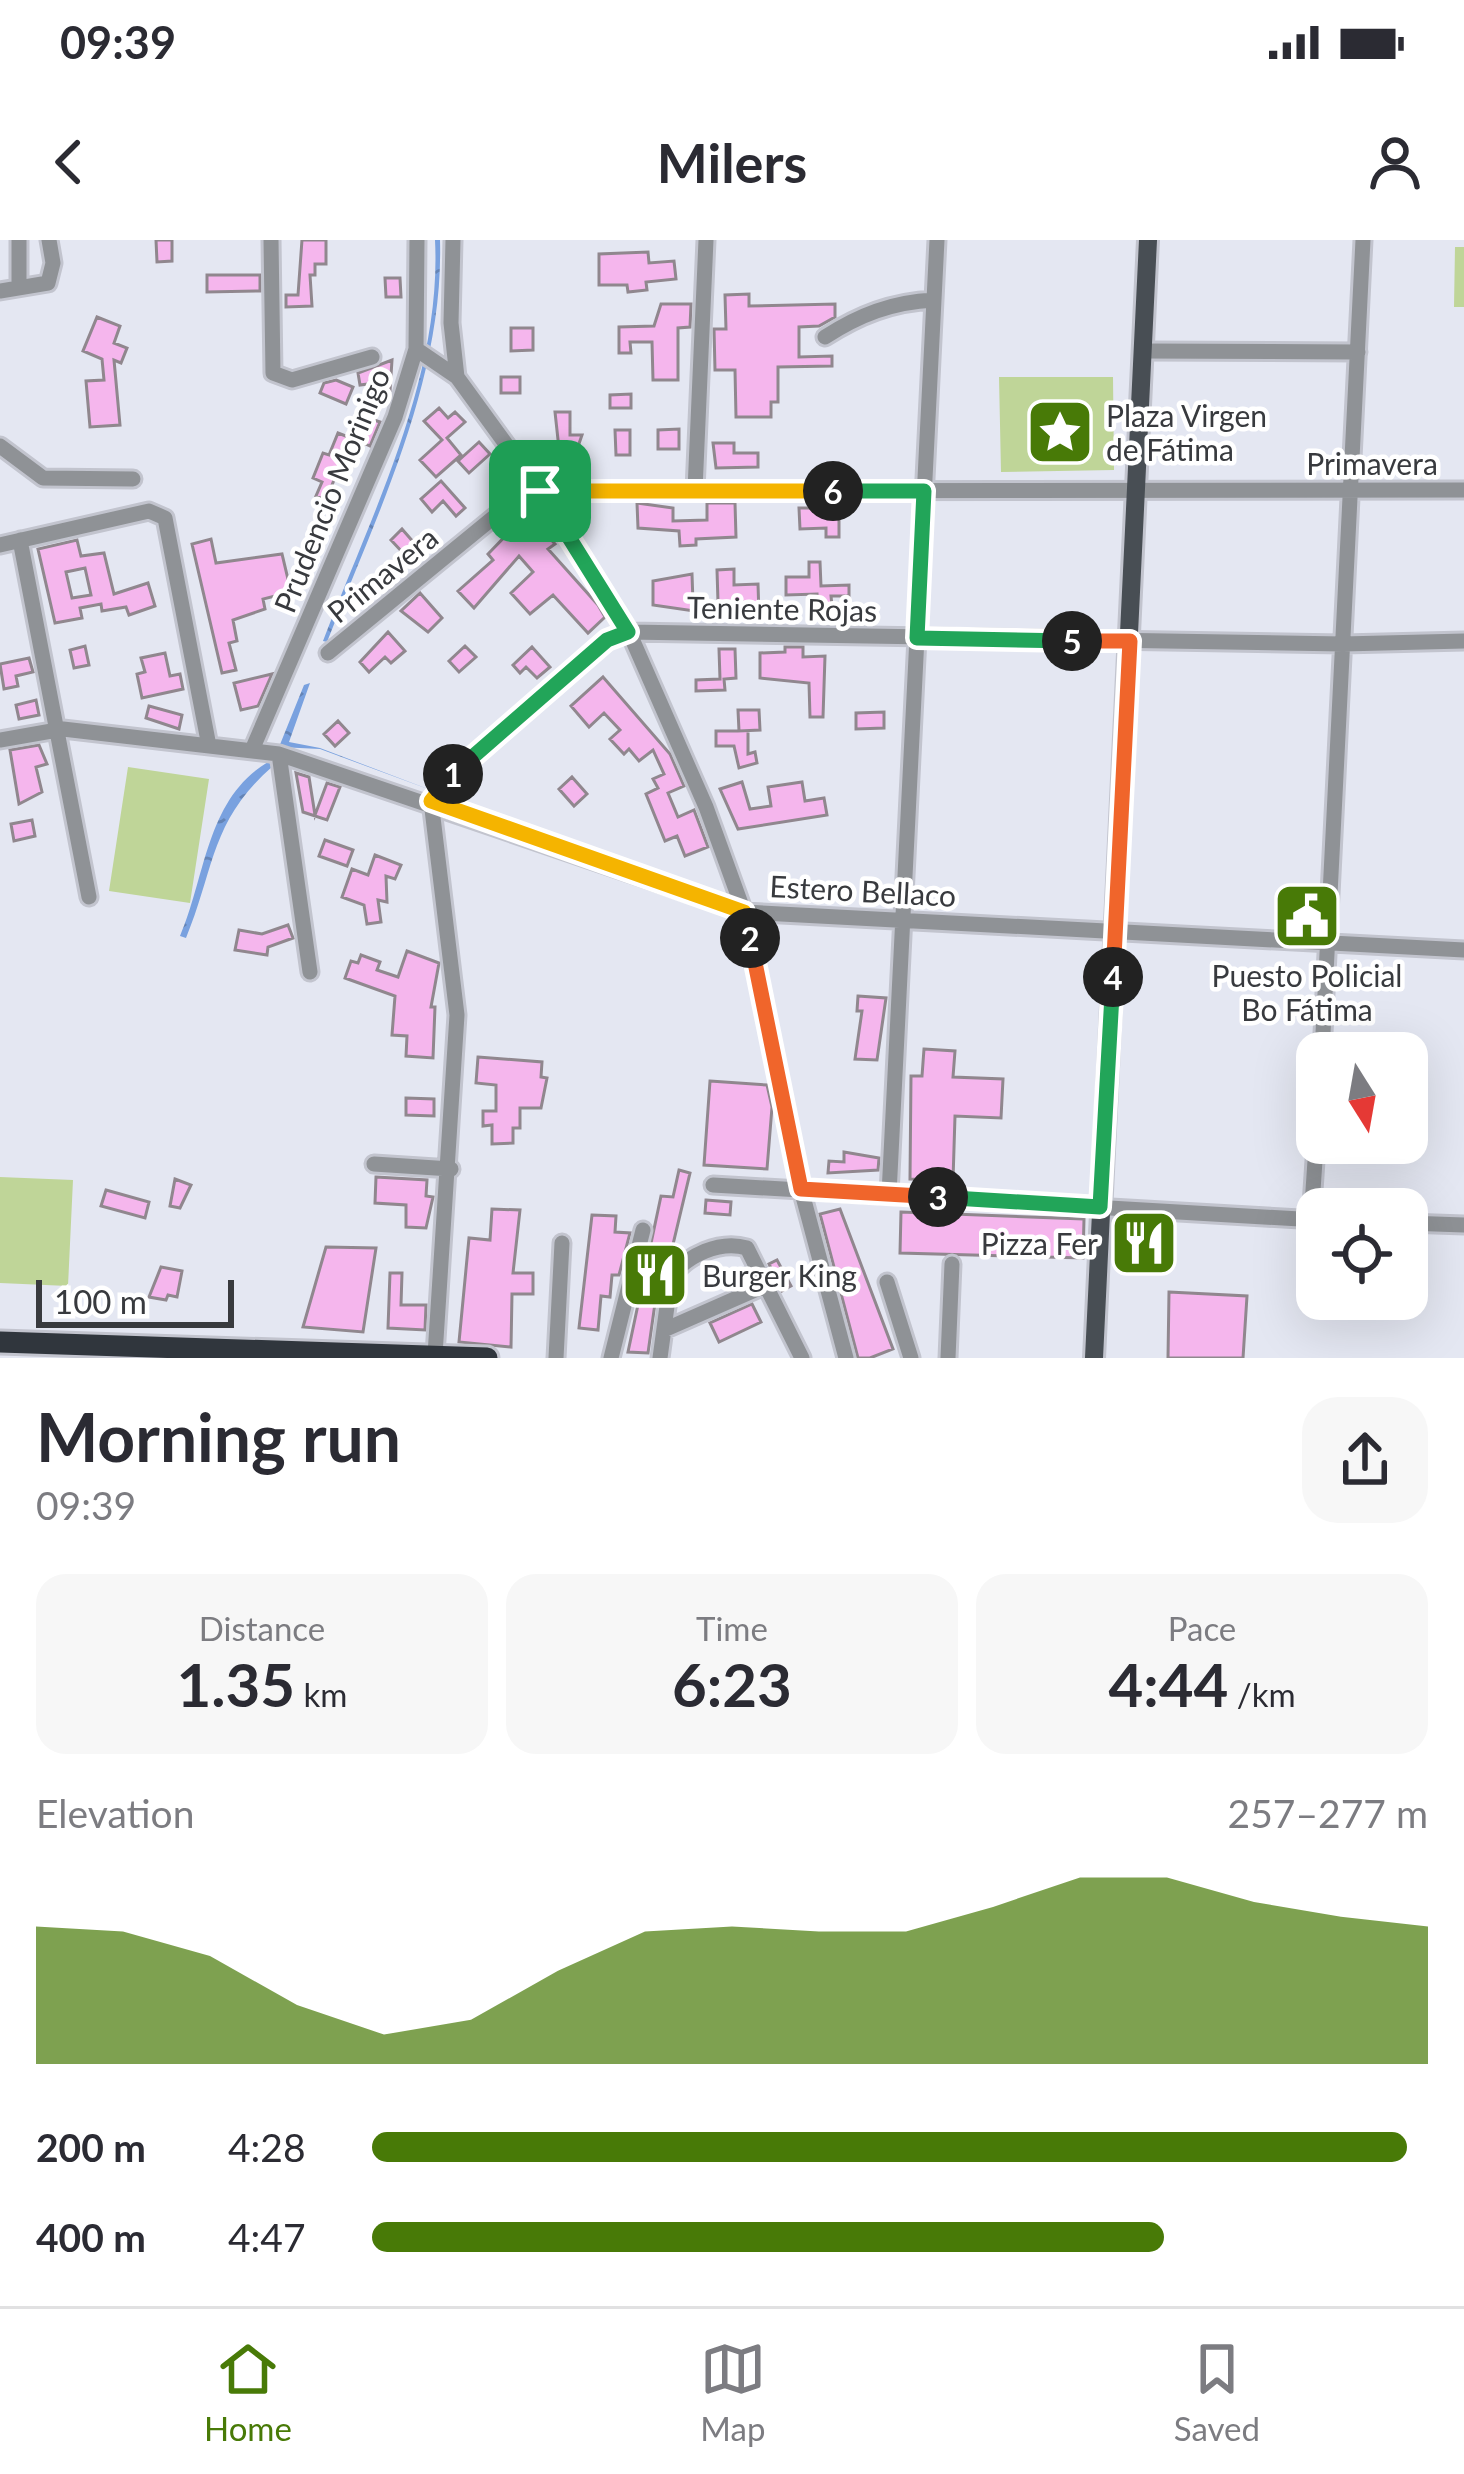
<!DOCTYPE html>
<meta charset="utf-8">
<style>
:root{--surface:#fff;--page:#f7f7f7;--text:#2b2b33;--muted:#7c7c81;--line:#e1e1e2;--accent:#487a07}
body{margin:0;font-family:Lato,sans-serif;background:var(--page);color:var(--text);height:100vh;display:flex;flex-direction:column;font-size:45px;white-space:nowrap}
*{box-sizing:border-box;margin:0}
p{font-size:39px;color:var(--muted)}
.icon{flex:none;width:66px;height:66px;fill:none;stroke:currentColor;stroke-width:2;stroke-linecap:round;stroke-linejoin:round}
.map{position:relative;height:1118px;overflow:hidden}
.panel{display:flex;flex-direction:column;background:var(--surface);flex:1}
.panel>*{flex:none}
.needle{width:78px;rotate:169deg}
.controls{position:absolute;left:1296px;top:792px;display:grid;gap:24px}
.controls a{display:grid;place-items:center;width:132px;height:132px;border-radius:24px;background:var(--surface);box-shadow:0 12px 48px #0002;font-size:60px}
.scale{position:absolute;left:36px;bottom:30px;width:198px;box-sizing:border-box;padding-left:12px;border:6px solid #383a3e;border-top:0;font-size:33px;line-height:42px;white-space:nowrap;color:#383a3e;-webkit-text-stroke:9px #fff;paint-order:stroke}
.pin{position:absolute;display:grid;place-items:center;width:102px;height:102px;color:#fff;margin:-51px;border-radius:24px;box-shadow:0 6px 18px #0006}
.km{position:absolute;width:60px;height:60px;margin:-30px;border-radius:50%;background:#222;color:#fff;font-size:33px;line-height:60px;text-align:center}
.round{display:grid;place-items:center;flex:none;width:126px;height:126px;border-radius:36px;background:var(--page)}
.summary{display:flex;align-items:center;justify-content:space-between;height:204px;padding:0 36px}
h1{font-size:66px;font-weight:700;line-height:90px}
.figures{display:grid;grid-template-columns:repeat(3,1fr);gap:18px;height:204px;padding:12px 36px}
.figures div{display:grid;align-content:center;border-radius:30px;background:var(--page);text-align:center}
.figures b{font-size:60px;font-weight:700}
.figures small{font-size:33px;font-weight:400}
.figures p{font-size:33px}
.chart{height:336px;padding:24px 36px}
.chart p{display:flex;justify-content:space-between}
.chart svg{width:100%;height:216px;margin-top:12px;fill:var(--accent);opacity:.7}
ul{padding:0 36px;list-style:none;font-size:39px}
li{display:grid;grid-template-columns:192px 144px 1fr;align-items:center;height:90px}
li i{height:30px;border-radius:15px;background:var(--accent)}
.status{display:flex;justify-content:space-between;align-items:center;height:84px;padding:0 60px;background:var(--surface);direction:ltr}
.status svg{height:33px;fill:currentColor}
header{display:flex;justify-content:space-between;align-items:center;height:156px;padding:0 36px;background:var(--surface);font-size:54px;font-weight:700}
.menu{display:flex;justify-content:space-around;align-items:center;height:168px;border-top:3px solid var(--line);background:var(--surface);font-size:33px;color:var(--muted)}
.menu a{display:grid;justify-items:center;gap:6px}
.menu .active{color:var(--accent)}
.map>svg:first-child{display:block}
</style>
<div class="status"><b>09:39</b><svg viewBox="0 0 49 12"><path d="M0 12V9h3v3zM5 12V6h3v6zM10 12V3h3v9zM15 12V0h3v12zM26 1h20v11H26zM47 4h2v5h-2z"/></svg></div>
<header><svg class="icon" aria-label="back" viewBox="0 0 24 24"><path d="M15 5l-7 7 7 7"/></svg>Milers<svg class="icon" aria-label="person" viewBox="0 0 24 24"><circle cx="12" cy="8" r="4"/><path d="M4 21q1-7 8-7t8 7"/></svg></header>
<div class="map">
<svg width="1464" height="1118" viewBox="0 0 1464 1118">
<defs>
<pattern id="water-ripples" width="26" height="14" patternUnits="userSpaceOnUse" patternTransform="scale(3)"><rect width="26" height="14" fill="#79a1df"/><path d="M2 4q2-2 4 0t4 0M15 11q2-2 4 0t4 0" fill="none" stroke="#6484b6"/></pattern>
</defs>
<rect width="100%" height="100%" fill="#e4e7f2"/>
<!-- garden -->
<path fill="#bfd598" d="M1455 7H1464V67H1454Z
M999 137H1113L1114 230 1001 232Z
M128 527 209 539 190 663 109 651Z
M0 937 73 940 68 1046 0 1043Z"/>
<!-- water -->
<path fill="url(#water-ripples)" d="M435 0H440C444 141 377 273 327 402L323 401C371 275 442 138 435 0Z
M310 443 289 502 320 508 436 552 320 509 279 507 304 445Z
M268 522 273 526C210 581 215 628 186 698L180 696C206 636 206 559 268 522Z"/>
<!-- building -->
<path fill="#f5b6ed" stroke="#90878e" stroke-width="3" fill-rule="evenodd" d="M156 0H172V21L157 22Z
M302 0H326V24H315V35H310L312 66 286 67V55H298Z
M648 12 649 23 674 21 676 39 646 42 647 50 628 52 627 45H599V14Z
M207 35H260V51L207 52Z
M385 38H400L401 57H386Z
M749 54V66L835 64V77L819 86 799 87V117L832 116V126L778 127V162H771V177H736L735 130H715L714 89H726L725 55Z
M661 64H691L690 87 678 88V140H653L652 102H630L631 113H619V87L654 86Z
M97 77 120 86 114 103 127 108 121 123 114 120 120 185 90 187 86 141 104 140 102 119 83 111Z
M511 88H533V110L511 111Z
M392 120 390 151 378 153 376 143 360 145 358 133Z
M501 137H520V153H501Z
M336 140 353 147 346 164 320 153 324 143Z
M631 154V168H610V155Z
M439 168 448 178 455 172 465 182 447 198 461 215 436 237 420 220 442 200 424 181Z
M555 172H570V195H582L574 218H560Z
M365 177 380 182 370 206 359 201 364 204 348 234 338 230 326 260 316 256 322 242 313 238 323 213 329 215 338 193 356 200Z
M679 189V209H658V190Z
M615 190H630V215H616Z
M479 202 490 214 469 233 458 221Z
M713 203H734V213H758V227L716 228Z
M441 241 465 268 456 276 443 261 432 272 421 259Z
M637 263 673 268V281L707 280V263H735L736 297 696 299V305L680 306 679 291 638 288Z
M799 268H839V297H826V288L800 289Z
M517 284 526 294 537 284 555 304 548 309 598 365 605 377 588 393 553 355 530 374 511 353 533 332 519 316 474 368 458 351 493 320 488 314Z
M402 289 415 304 404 314 391 300Z
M211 299 216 323 282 314 291 352 263 359 265 369 233 380 237 401 229 403 236 430 222 433 192 304Z
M77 300 81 316 104 313 114 354 148 343 155 366 129 375 126 367 102 371 101 364 80 368 82 378 55 383 38 309ZM85 328 91 355 72 358 66 332Z
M809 322H820L821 346 849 345V356H831L832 366H817V354L786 355V337H809Z
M734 329V345L758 344 759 375H742V362H718L717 330Z
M692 334 693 363 707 362 708 373 653 365V341Z
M420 353 442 378 428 392 401 371Z
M388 392 405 411 391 423 385 417 369 432 360 422Z
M85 406 89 425 74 428 70 410Z
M465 406 476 417 459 432 449 421Z
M532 407 550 427 537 438 526 427 520 433 513 425Z
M785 407H803V417L825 416 823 477H810L809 443 760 438V413L785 412Z
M719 409H735L736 438 724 439 725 450 696 451V440L720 439Z
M165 413 170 436 180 434 183 449 142 458 137 434 145 432 141 418Z
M29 418 33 432 16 436 18 446 4 449 0 424Z
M272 434 258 466 241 470 234 443Z
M603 437 670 514 684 546 668 553 678 577 694 570 708 607 685 616 677 596 665 601 646 554 658 548 653 539 664 534 653 510 639 521 629 509 624 514 610 499 620 490 604 473 589 487 571 466Z
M36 460 39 475 19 479 16 465Z
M149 466 182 475 179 489 146 478Z
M738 470H759L760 490 739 491Z
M884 472V488L856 489V473Z
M338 481 349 493 335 506 324 494Z
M716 491H748V514L755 512 757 523 739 528 734 506H716Z
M39 505 47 524 36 527 42 552 19 564 10 510Z
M296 533 309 537 315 575 327 543 340 547 327 580 303 572Z
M572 537 587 554 574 566 559 549Z
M742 542 750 569 771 566 768 547 802 542 805 561 824 558 827 575 738 589 720 549Z
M32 580 35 596 14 601 11 584Z
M325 600 353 610 347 626 319 616Z
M375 615 401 625 395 639 386 636 387 662 378 660 381 682 367 684 364 665 342 657 352 629 368 635Z
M288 685 293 698 268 707 267 715 235 710 239 690 262 694Z
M407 711 439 723 431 767H435L433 818 406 816 407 796 392 795 395 756 345 738 351 721 358 723 361 715 380 722 377 730 398 737Z
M858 756 886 758 877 820 855 819 862 771H857Z
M924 809 955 811 953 837 1003 839 1001 878 955 876 953 940 910 939 911 836H922Z
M478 817 542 822 541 837 547 838 541 868H520V888H513V903L492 904V885L483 886V871H496V845L476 843Z
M710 841 767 845 772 867 767 929 704 925Z
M406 858 434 859V876L406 875Z
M844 912 879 918 878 930 828 933 829 921 844 922Z
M679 930 690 933 669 1021 659 1035 648 1113 628 1112 661 956 673 957Z
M376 937 427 940 426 956 433 957 426 988 406 987V965L375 963Z
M175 939 191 945 180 968 170 966Z
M106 950 149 962 145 978 101 966Z
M706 960 731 962 730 975 705 973Z
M492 969 520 970 513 1033H533V1054H512L511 1107 459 1102 469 998 490 1000Z
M840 969 893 1109 870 1118H858L820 974Z
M901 972 1084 979 1083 1018 900 1013Z
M592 975 616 976 615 992 630 993 619 1035H612L610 1057 601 1056 598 1090 579 1088Z
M1119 981 1172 984 1168 1031 1117 1027Z
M326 1007 376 1008 363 1092 303 1087Z
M777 1020 791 1046 782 1051 769 1024Z
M161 1027 182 1031 177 1057 168 1055 166 1060 149 1057Z
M390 1033H402L401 1065H426L425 1090 388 1088Z
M1169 1052 1247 1056 1243 1118H1168Z
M752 1064 761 1082 719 1102 710 1083Z"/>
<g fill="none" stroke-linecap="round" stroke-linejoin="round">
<!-- minor casing -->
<g stroke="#c2c4ce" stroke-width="21">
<path id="minor" d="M271 0 273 133 292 140 372 117
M453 0 451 83 457 137 540 251 629 392 706 567 744 672 801 949 846 1118
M19 47V0
M0 51 48 43 53 23 49 0
M825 97C859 75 892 62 934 60
M416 109 457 137
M1144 111 1358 112
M0 206 43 238 133 239
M695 250 706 0
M20 300 89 657
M0 305 149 271 165 278 209 506
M328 413 516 259 540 251 1464 250
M0 500 63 489 279 514 744 672 1464 710
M252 510 395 177 416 109 417 0
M279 514 310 732
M1322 813 1363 0
M374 924 451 929
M713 945 1317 980
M889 954 937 0
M1311 980 1317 891
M1407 983 1464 985
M887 1042 911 1118
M664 1090 764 1046
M435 1115 457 775 431 561 450 537 607 400 629 392 1343 404 1464 401
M556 1118 562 1003
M611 1118 643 990
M660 1118 671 1037C687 1015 720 1000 747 1008L802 1118
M948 1118 952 1024"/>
</g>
<!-- major casing -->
<g stroke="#c2c4ce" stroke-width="24">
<path id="major" d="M1094 1118 1148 0"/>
</g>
<!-- highway casing -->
<g stroke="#c2c4ce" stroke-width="27">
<path id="highway" d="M0 1102 487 1118"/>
</g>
<!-- minor -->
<use href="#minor" stroke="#8f9296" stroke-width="15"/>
<!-- major -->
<use href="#major" stroke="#484e54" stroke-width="18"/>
<!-- highway -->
<use href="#highway" stroke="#30363d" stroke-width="21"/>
</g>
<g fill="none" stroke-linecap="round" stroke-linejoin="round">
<!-- split-1 casing -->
<g stroke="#fff" stroke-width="24">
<path id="split-1" d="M453 534 607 400 628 392 540 251"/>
</g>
<!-- split-2 casing -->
<g stroke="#fff" stroke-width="24">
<path id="split-2" d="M453 534 431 561 744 672 750 698"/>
</g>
<!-- split-3 casing -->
<g stroke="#fff" stroke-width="24">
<path id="split-3" d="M750 698 801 949 938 957"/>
</g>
<!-- split-4 casing -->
<g stroke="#fff" stroke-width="24">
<path id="split-4" d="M938 957 1100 967 1113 737"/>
</g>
<!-- split-5 casing -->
<g stroke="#fff" stroke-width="24">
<path id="split-5" d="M1072 401H1130L1113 737"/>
</g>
<!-- split-6 casing -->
<g stroke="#fff" stroke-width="24">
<path id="split-6" d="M833 251H924L917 398 1072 401"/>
</g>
<!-- split-7 casing -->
<g stroke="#fff" stroke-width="24">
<path id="split-7" d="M540 251H833"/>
</g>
<!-- split-1 -->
<use href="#split-1" stroke="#22a559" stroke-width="15"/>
<!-- split-2 -->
<use href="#split-2" stroke="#f5b400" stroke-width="15"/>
<!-- split-3 -->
<use href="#split-3" stroke="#f0652b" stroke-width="15"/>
<!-- split-4 -->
<use href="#split-4" stroke="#22a559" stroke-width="15"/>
<!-- split-5 -->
<use href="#split-5" stroke="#f0652b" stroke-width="15"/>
<!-- split-6 -->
<use href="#split-6" stroke="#22a559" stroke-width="15"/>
<!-- split-7 -->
<use href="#split-7" stroke="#f5b400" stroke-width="15"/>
</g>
<!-- icons -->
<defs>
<g id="sight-square" transform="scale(3.45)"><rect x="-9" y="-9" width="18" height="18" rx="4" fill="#487a07" stroke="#fff"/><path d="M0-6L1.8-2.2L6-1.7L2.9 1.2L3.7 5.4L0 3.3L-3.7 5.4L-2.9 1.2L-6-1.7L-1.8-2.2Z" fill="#fff"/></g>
<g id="civic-square" transform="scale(3.45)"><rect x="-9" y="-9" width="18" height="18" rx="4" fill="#487a07" stroke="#fff"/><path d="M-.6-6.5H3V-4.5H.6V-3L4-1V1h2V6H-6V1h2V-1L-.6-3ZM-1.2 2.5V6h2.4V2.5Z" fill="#fff"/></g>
<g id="restaurant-square" transform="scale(3.45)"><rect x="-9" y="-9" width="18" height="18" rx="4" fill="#487a07" stroke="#fff"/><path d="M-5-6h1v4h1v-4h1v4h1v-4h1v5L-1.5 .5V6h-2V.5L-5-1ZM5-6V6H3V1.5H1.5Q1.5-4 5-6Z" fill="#fff"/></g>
</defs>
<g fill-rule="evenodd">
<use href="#sight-square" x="1060" y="192"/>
<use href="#civic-square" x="1307" y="676"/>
<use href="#restaurant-square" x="1144" y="1003"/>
<use href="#restaurant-square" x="655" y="1035"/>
</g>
<g text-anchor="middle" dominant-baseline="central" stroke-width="9" stroke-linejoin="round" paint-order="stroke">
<!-- poi labels -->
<g font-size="30" fill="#383a3e" stroke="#fff" text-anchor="start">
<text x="1106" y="175">Plaza Virgen<tspan x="1106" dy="34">de Fátima</tspan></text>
<text x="1307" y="735" text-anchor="middle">Puesto Policial<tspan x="1307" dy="34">Bo Fátima</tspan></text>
<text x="1098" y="1003" text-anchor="end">Pizza Fer</text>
<text x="702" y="1035">Burger King</text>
</g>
<!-- street labels -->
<g font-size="30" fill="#383a3e" stroke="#fff">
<text x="1372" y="223">Primavera</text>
<text transform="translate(331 250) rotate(-68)">Prudencio Morinigo</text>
<text transform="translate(382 334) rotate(-39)">Primavera</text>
<text transform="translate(782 368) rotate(1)">Teniente Rojas</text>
<text transform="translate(863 650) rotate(3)">Estero Bellaco</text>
</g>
</g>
</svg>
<div class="controls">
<a><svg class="needle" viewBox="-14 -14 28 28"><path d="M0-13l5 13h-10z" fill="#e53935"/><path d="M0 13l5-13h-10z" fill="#7c7c81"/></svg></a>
<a><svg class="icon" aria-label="locate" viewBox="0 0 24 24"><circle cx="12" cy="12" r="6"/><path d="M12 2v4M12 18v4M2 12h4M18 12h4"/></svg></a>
</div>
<div class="scale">100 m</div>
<div class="pin" style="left:540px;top:251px;background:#1e9e55"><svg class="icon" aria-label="arrive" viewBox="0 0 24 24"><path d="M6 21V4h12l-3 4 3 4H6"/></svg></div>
<b class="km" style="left:453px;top:534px">1</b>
<b class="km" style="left:750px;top:698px">2</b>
<b class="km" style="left:938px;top:957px">3</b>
<b class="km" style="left:1113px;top:737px">4</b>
<b class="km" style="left:1072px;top:401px">5</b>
<b class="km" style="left:833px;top:251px">6</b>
</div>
<section class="panel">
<div class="summary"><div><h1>Morning run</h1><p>09:39</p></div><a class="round"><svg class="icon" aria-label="share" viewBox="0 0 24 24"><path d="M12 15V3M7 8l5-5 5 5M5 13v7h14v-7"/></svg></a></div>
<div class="figures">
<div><p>Distance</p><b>1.35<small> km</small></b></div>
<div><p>Time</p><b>6:23</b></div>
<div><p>Pace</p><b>4:44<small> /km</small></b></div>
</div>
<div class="chart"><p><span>Elevation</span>257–277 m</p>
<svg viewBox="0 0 160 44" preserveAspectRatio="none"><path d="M0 44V16L10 17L20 22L30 32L40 38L50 35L60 25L70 17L80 16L90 17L100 17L110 12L120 6L130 6L140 11L150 14L160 16V44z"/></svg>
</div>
<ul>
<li><b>200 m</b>4:28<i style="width:98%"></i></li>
<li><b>400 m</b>4:47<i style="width:75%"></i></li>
</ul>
</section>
<nav class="menu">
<a class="active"><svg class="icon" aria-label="home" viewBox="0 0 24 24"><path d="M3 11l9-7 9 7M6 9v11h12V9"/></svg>Home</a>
<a><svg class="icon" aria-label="map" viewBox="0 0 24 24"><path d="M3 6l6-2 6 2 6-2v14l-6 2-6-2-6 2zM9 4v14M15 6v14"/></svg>Map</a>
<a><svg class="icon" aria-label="saved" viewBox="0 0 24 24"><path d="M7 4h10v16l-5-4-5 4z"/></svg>Saved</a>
</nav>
